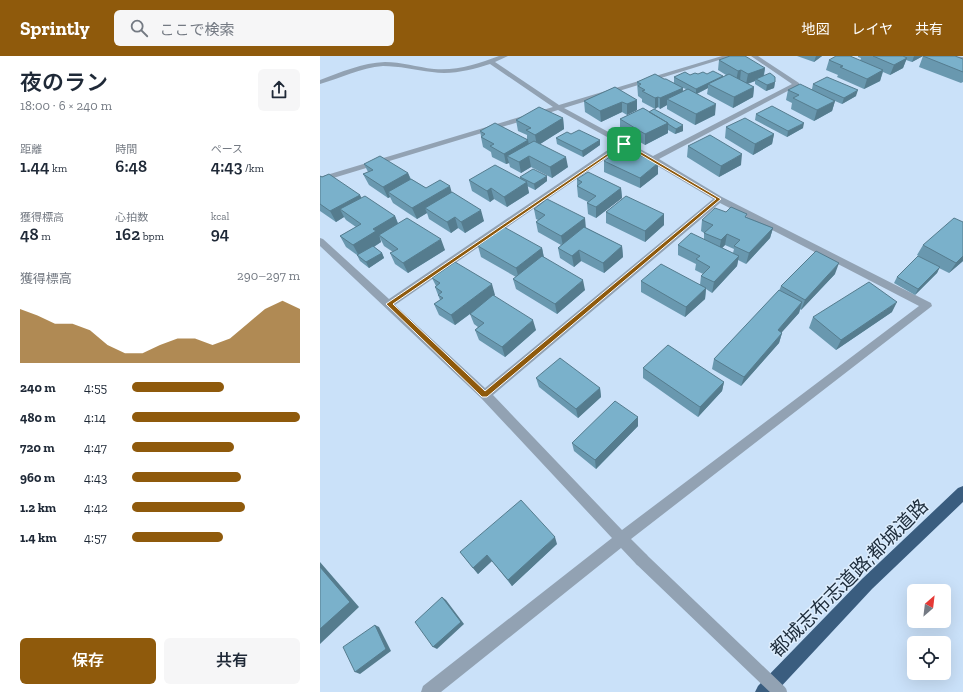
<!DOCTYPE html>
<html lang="ja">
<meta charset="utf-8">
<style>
:root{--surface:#fff;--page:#f6f6f7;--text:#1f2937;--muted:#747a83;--accent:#8f5a0c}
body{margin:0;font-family:"Zilla Slab","Noto Sans JP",serif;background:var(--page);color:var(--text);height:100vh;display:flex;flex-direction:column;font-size:15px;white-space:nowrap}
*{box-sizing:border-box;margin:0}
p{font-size:13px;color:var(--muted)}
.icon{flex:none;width:22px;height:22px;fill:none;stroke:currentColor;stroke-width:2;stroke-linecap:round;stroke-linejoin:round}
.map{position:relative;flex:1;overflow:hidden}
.side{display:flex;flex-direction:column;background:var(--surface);width:320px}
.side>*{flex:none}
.needle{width:26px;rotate:28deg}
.controls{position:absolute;left:587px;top:528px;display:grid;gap:8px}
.controls a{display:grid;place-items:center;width:44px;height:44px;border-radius:6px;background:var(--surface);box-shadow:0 4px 16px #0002;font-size:20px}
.pin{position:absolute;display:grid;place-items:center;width:34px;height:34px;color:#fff;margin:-17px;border-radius:8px;box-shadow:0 2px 6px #0006}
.round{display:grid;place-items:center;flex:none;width:42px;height:42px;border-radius:6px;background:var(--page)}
.overview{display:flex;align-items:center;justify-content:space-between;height:68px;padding:0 20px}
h1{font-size:22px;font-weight:600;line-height:30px}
.figures{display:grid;grid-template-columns:repeat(3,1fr);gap:6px;height:68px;padding:4px 20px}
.figures div{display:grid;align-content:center}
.figures b{font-size:17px;font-weight:600}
.figures small{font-size:11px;font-weight:400}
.figures p{font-size:11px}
.chart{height:112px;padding:8px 20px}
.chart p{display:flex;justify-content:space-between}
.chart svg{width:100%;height:72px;margin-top:4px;fill:var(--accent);opacity:.7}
.action{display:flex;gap:8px;margin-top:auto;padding:8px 20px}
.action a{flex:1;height:46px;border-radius:6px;background:var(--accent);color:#fff;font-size:16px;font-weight:600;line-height:46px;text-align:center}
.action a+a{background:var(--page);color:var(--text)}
ul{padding:0 20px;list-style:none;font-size:13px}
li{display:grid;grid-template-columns:64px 48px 1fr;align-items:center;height:30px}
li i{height:10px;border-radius:5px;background:var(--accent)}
header{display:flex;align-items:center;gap:24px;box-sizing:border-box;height:56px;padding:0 20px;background:var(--accent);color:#fff}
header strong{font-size:19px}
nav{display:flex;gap:22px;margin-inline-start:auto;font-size:14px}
.search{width:280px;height:36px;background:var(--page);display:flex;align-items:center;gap:10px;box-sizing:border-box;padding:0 14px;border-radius:6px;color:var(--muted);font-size:15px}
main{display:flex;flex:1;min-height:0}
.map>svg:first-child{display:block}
</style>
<header>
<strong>Sprintly</strong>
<div class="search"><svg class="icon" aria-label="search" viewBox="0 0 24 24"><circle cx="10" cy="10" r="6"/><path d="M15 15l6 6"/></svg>ここで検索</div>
<nav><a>地図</a><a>レイヤ</a><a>共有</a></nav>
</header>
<main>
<section class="side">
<div class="overview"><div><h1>夜のラン</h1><p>18:00 · 6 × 240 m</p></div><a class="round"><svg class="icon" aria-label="share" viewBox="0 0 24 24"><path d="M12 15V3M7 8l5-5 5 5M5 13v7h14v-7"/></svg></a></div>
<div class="figures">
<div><p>距離</p><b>1.44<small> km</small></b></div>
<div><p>時間</p><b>6:48</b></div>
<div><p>ペース</p><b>4:43<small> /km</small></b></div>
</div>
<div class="figures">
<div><p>獲得標高</p><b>48<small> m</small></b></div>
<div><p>心拍数</p><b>162<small> bpm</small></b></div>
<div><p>kcal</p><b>94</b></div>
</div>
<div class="chart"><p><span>獲得標高</span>290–297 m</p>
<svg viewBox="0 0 160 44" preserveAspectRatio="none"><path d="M0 44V11L10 15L20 20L30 20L40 24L50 33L60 38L70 38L80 33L90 29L100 29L110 33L120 29L130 20L140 11L150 6L160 11V44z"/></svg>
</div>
<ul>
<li><b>240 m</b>4:55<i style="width:55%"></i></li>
<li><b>480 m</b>4:14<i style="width:100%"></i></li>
<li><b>720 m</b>4:47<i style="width:61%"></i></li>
<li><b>960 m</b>4:43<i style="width:65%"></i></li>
<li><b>1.2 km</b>4:42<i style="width:67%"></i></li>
<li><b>1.4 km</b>4:57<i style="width:54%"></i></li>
</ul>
<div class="action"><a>保存</a><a>共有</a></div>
</section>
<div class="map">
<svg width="643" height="636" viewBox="0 0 643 636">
<rect width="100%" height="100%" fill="#cae1f9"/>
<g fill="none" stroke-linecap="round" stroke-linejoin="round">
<!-- minor -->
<path fill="#92a2b3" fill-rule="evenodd" d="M179 0H188L175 6 239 49 402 0H412L244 52 333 100 472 28 431 0H438L479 27V29L339 103 402 141 611 247 612 250 311 483 327 499 329 504 327 509 322 511 317 509 301 492 121 636H101L103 630 292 482 161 342 0 190V182L3 183 69 243 298 87 238 54 0 126V121L233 51 170 8C151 14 132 19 112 16 95 14 79 10 63 10 40 12 21 22 0 28V24C21 16 42 7 65 6 81 6 97 11 114 13 137 15 158 8 179 0ZM304 90 393 143 165 332 75 249ZM400 147 599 250 302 474 173 339Z
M632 0 643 1V5L633 1Z"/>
<!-- motorway -->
<path fill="#3a5d7f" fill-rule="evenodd" d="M643 430V446L552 533 456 636H435L438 630 542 523 638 432Z"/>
<!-- minor-bridge -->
<path stroke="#92a2b3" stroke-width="14" d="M322 504 460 636"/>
</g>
<!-- wall -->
<path fill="#6998af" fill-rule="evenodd" d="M477 0H502L494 6Z
M538 0H603L592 6 586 4 583 12 570 19 563 16 560 25 544 33 517 21 518 19 506 14 509 4 540 5 541 2 538 1Z
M603 0 643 3V26L641 27 599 11Z
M399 4 445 12 444 20 455 26 454 32 446 35 435 28V25L428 28 434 31 433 41 413 52 387 38 388 32 377 38 395 59 375 69 347 53V49L340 53 338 51 335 53 322 46V43L318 40 317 26 344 23 354 27V21L370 19 387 18 403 20V21L406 19 398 14ZM363 32 366 33 363 35Z
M493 28 536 40 522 48 515 45 512 55 494 65 471 53 472 47 466 44 468 34 492 33Z
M295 31 317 54 307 59 302 56 281 66 265 56 264 45Z
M323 52 363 75 355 78 348 74V77L325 89 300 74V63Z
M436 58 483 72 467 81 435 64Z
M243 62 244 73 220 88 248 111 232 122 211 111 201 117 190 111 189 107 186 108 172 101 171 96 163 91 161 81V80L160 75 207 83V79L198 75 196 64Z
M406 71 454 78 452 88 433 99 405 82Z
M236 82 280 84V89L263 101 237 88Z
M368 90 421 109 399 121 367 101Z
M284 105 338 118 320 132 284 116Z
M44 108 88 117 91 123 106 132 132 137 164 165 145 177 138 172 131 177 109 163 107 157 97 163 73 147 70 141 68 142 49 129 43 118 48 116Z
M0 120 40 139 41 142 75 160 78 167 125 194 88 217 75 208 70 197 73 196 64 190 60 182 61 186 54 191 62 197 64 202 49 212 40 205 37 199 26 191 20 180 36 171 26 164 24 161 16 166 0 155Z
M200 121 227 125 215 134 207 130 209 137 187 151 174 143 170 146 152 135 149 124 201 123Z
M257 123 301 132 302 142 276 162 268 158 267 147 268 146 258 141 257 130Z
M214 153 265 162V171L302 190 303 201 284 217 261 205 254 211 240 202 238 192 241 189 218 176 216 166 218 164 216 163Z
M286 156 344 158V169L325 186 286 167Z
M406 156 427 161 453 172 450 182 426 208 418 204 417 210 392 237 386 233 385 243 365 261 321 236V225L380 229 381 220 383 218 375 214 376 208 358 199V189L384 183V177L381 175 382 164ZM405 189 414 193 413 197 402 192Z
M603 189 643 205 629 217 619 212 617 217 595 239 574 227 577 221 603 203 597 199Z
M158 190 222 192 224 201 265 234 237 258 196 233 193 223 196 221 161 201Z
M515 218 481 254 480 253 479 257 461 276 462 277 459 287 421 330 392 313 394 303 459 235 461 230Z
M112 222 175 239 174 240 216 274 185 301 159 284 155 274 158 271 154 268 150 258 135 269 119 259 114 248 120 244 115 231 116 230Z
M572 256 516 294 489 272 493 261Z
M323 312 404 326 402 335 378 361 323 322Z
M216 322 280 332 281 341 258 362 219 331Z
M318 361V370L276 413 254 395 252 387Z
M237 488 192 530 172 505 158 518 140 496Z"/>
<!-- shaded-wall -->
<path fill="#557c8e" d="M496 0H502L494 6Z
M594 0H603L592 6Z
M587 2 583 12 570 19 574 9Z
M445 12 443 22 436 23 435 25 426 28 428 18Z
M421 14 420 24 416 25 418 15Z
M563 14 560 25 544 33 547 23Z
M403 20 402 25 388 28V32L376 38V33Z
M455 26 454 32 446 35 447 29Z
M434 31 433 41 413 52 414 41Z
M363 32 362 42 347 43V49L340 53V42Z
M538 34 536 40 522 48 524 42Z
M338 41V51L335 53V42Z
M317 44V54L307 59V48Z
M515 45 512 55 494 65 497 54Z
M302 46V56L281 66 280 55Z
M396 48 395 59 375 69 376 58Z
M243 62 244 73 217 90 215 79Z
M348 67V77L325 89V78Z
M484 67 483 72 467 81 468 75Z
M363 69V75L355 78 356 73Z
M454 78 452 88 433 99 435 88Z
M208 84 210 94 187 100 189 107 186 108 184 98Z
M280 84V89L263 101 262 95Z
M422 98 421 109 399 121 401 110Z
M209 100 211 111 201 117 199 106Z
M246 101 248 111 232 122 230 111Z
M338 107V118L320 132V122Z
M88 117 92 128 68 136 70 141 68 142 63 131Z
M227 120V125L215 134 214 128Z
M207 126 209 137 187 151 184 141Z
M130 130 133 141 105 152 107 157 97 163 92 152Z
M171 132 174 143 170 146 167 135Z
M301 132 302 142 276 162V151Z
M40 139 45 149 20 153 24 161 16 166 10 155Z
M161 154 164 165 145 177 141 166Z
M344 158V169L325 186V175Z
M75 160 79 171 59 179 61 186 39 200 33 189 53 173Z
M135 161 138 172 131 177 127 166Z
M265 162 266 173 243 190 241 180Z
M453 172 450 182 426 208 429 197Z
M407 178 405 189 399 195 401 184Z
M121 183 125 194 88 217 83 207Z
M302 190 303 201 284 217 283 207Z
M222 192 224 203 199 223 196 212Z
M259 194 261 205 254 211 252 200Z
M62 197 64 202 49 212 46 206Z
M419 200 417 210 392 237 394 226Z
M643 200V205L629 217 636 207Z
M519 207 515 218 481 254 485 244Z
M620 211 617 217 595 239 598 233Z
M263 224 265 234 237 258 235 248Z
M172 228 175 239 135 269 131 259Z
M386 232 385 243 365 261 366 251Z
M482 246 479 257 455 284 458 274Z
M577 246 572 256 516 294 521 284Z
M213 264 216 274 185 301 182 291Z
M462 277 459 287 421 330 424 321Z
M404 326 402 335 378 361 380 351Z
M280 332 281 341 258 362 256 353Z
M318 361V370L276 413 275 404Z
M235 481 237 488 192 530 188 524Z
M167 499 172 505 158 518 153 512Z
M0 506 39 551 0 588Z
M122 541 126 544 144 568 117 593 113 591Z
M55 569 59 571 71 595 40 618 35 616Z"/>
<!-- building -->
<path fill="#7ab1cb" stroke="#557c8e" d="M410 0H425L445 12 428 18 421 14 418 15 399 4Z
M516 0H530L563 14 547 23 520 11 523 10 509 4Z
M553 0H583L587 2 574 9Z
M603 0H635L643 3V16Z
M393 15 403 20 376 33 354 21 365 16 370 19 375 17 378 18 383 16 387 18Z
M450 17 455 21V26L447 29 436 23Z
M335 18 344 23H346L363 32 340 42 338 41 335 42 322 35 325 34 318 30 321 28 317 26Z
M409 18 434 31 414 41 388 28Z
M507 21 538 34 524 42 493 28Z
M480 28 515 45 497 54 473 42 479 39 468 34Z
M295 31 317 44 307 48 302 46 280 55 264 45Z
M368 33 396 48 376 58 347 43Z
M452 50 484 67 468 75 436 58Z
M219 51 243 62 215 79 206 74 211 72 196 64Z
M323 52 348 67 325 78 300 63Z
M334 53 363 69 356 73 348 68V67L329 56Z
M425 62 454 78 435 88 406 71Z
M175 67 208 84 184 98 170 90 174 88 161 81 165 78 160 75Z
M259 74 280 84 262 95 236 82 247 76 251 78Z
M390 79 422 98 401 110 368 90Z
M214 85 246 101 230 111 209 100 199 106 187 100Z
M298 95 306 98 310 95 338 107 320 122 284 105Z
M60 100 88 117 63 131 43 118 53 114 44 108Z
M175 109 207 126 184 141 171 132 167 135 149 124Z
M213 113 227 120 214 128 200 121Z
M268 116 301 132 276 151 267 147 276 140 257 130 262 126 257 123Z
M9 118 40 139 10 155 0 148V120L2 121Z
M91 123 106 132 120 124 130 130 92 152 68 136Z
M132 136 161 154 141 166 135 161 127 166 105 152Z
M45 140 75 160 53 173 56 175 33 189 20 180 41 168 20 153Z
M306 140 344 158 325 175 286 156Z
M227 143 265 162 241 180 216 166 225 159 214 153Z
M411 151 427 158 425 161 453 172 429 197 414 190 420 184 407 178 401 184 384 177 393 169 382 164 395 152 406 156Z
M87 162 121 183 83 207 70 197 78 193 59 179Z
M634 162 643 166V200L636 207 603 189Z
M184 171 222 192 196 212 158 190Z
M264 171 302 190 283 207 259 194 252 200 238 192Z
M371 177 419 200 394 226 381 220 390 211 376 203 380 200 358 189Z
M53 190 62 197 46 206 37 199Z
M496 195 519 207 485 244 461 230Z
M222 200 263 224 235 248 193 223Z
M598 200 620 211 598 233 577 221Z
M135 206 172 228 131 259 114 248 123 242 118 239 122 236 115 231 120 227 112 222Z
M341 208 386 232 366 251 321 225Z
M549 226 577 246 521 284 493 261Z
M459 234 482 246 458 274 462 277 424 321 394 303Z
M173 239 213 264 182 291 155 274 164 267 150 258Z
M348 289 404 326 380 351 323 312Z
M240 302 280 332 256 353 216 322Z
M295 345 318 361 275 404 252 387Z
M201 444 235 481 188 524 167 499 153 512 140 496Z
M0 511 30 546 0 573Z
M122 541 141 566 113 591 95 566Z
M55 569 66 593 35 616 23 591Z"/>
<!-- route -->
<path fill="#8f5a0c" stroke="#fff" fill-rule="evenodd" d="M303 87H306L401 143 167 341H162L66 248ZM304 89 396 143 165 335 73 248Z"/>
<g text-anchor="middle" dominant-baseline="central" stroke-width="3" stroke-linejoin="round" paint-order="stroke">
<!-- near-street labels -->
<g font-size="19" fill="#1c2b3a" stroke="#ddedfd">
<text transform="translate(529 522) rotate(-45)">都城志布志道路;都城道路</text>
</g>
</g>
</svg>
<div class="controls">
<a><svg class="needle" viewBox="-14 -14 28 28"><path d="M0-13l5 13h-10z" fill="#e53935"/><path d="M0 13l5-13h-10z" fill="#747a83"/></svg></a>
<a><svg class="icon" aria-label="locate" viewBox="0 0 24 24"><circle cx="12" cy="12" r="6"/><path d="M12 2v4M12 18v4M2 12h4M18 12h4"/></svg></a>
</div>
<div class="pin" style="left:304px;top:88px;background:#1e9e55"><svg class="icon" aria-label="arrive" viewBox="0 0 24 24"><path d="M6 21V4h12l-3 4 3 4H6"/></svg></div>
</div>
</main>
